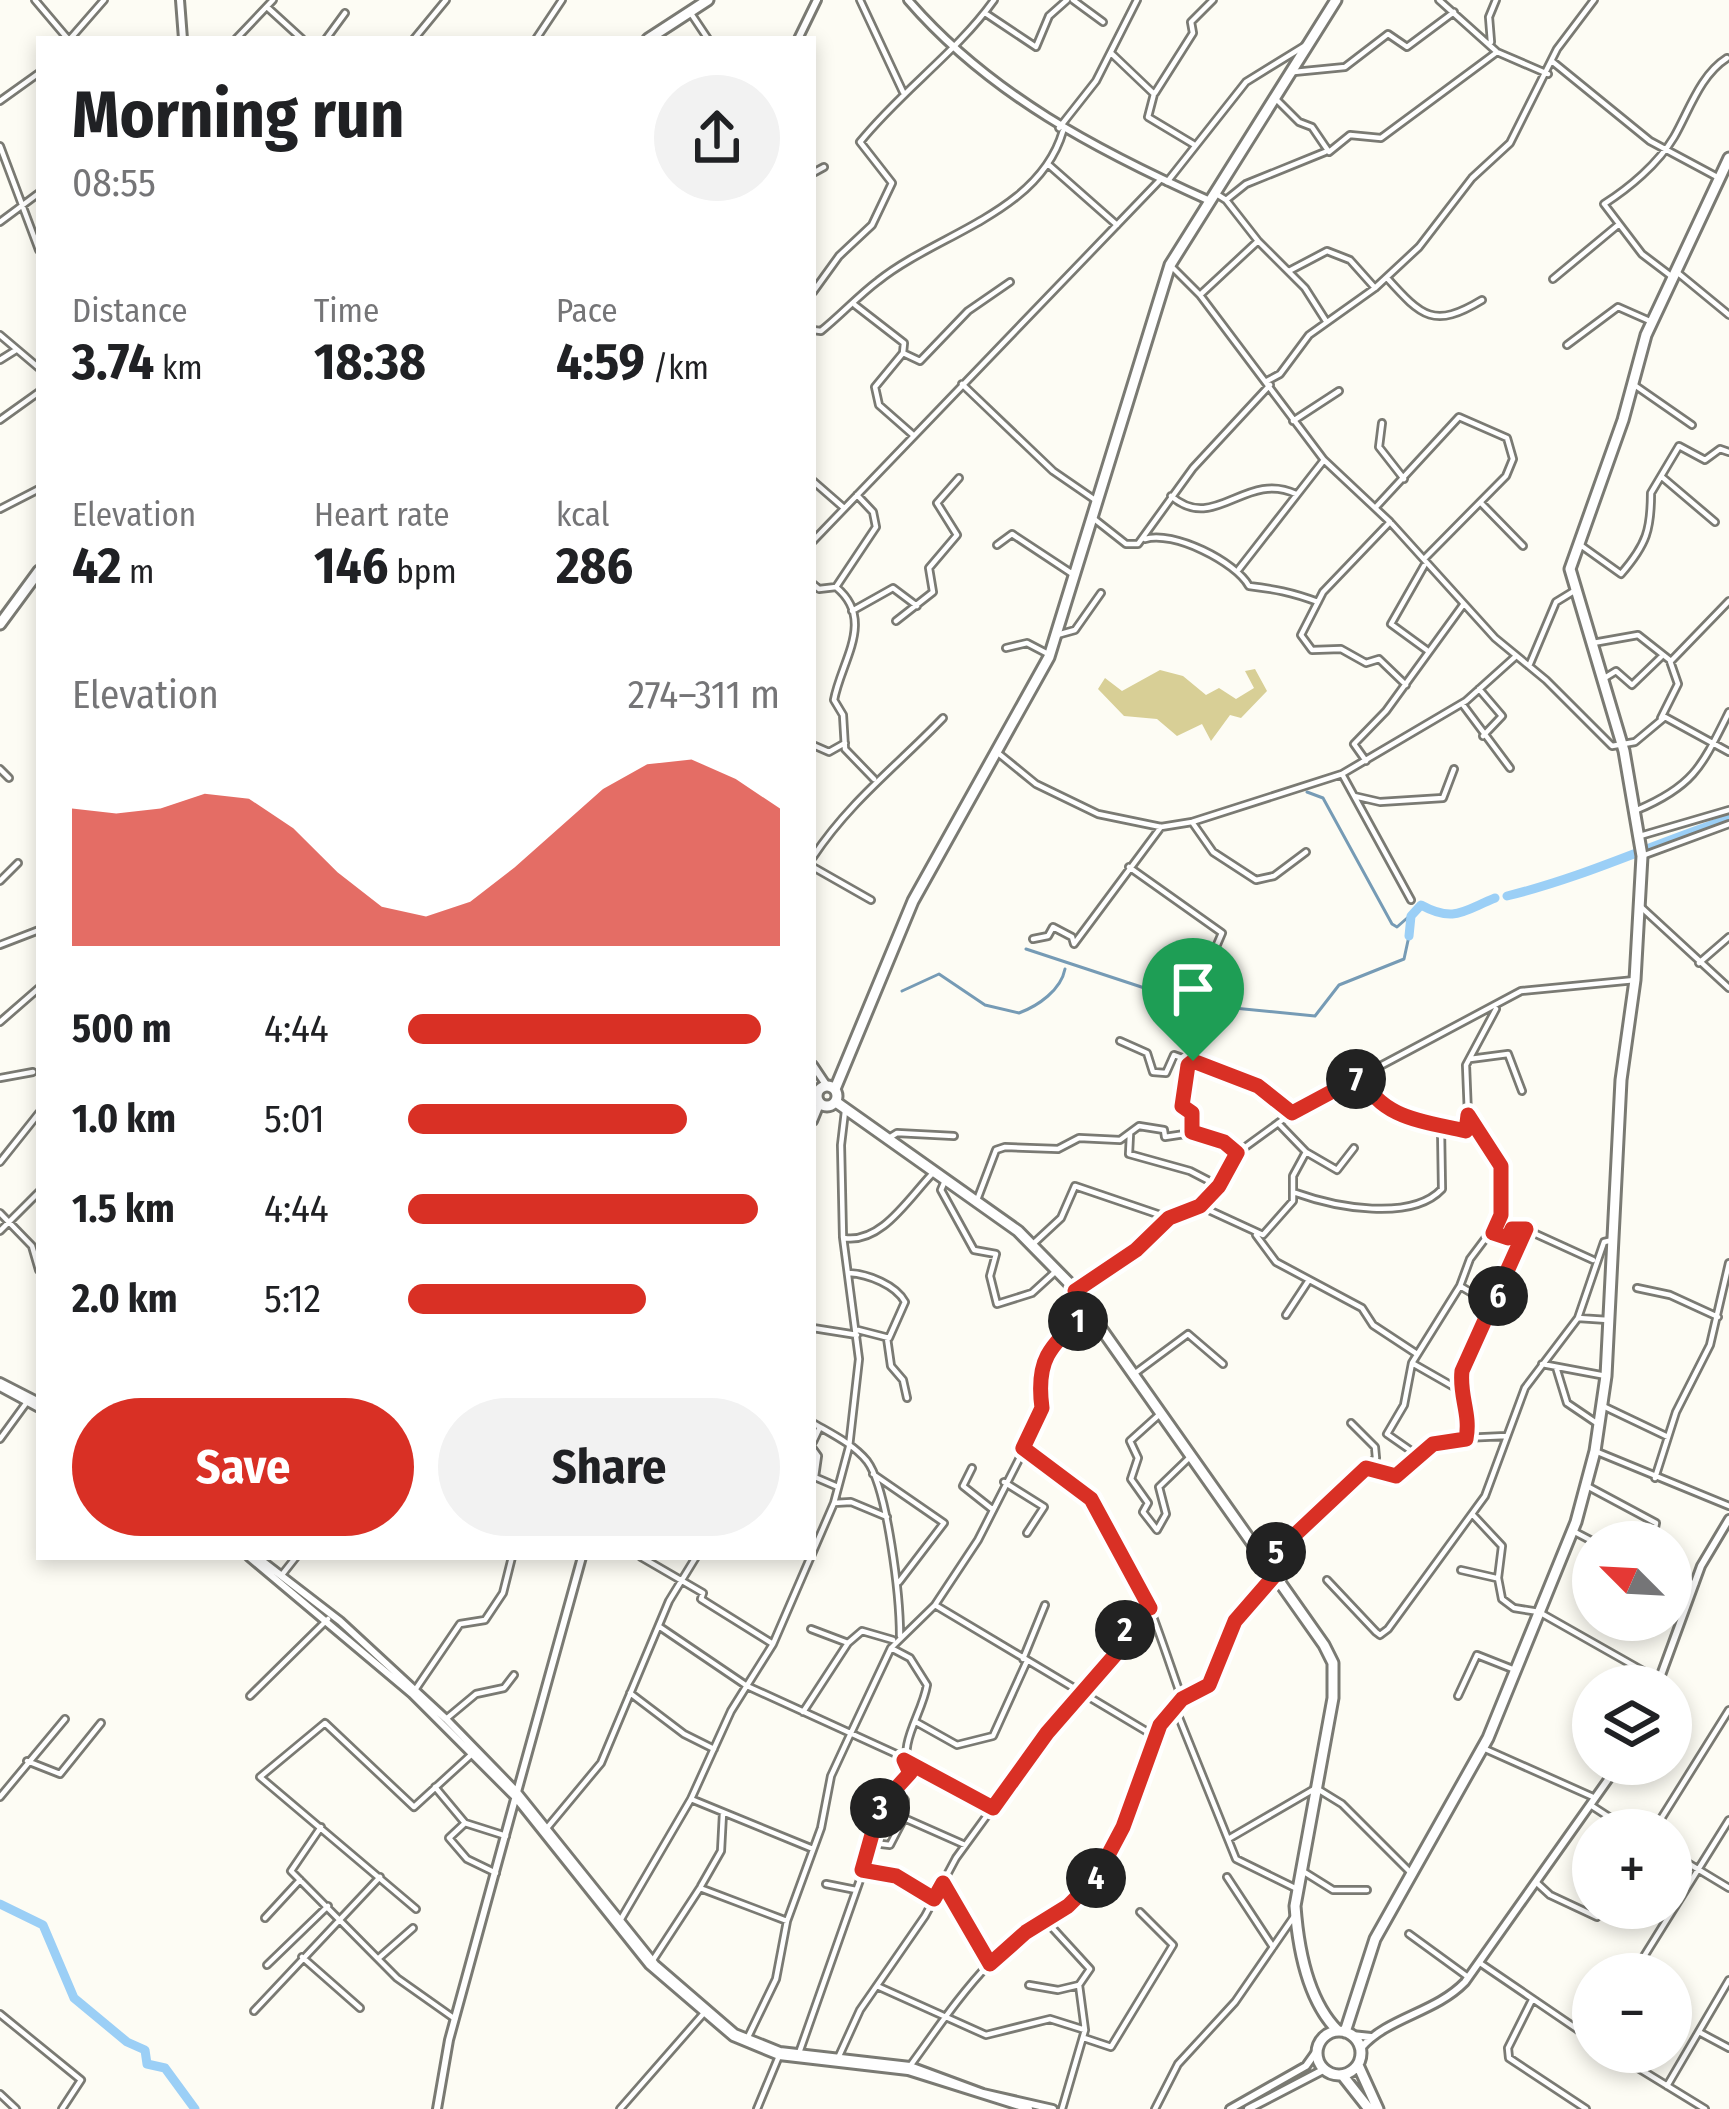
<!DOCTYPE html>
<meta charset="utf-8">
<style>
:root{--surface:#fff;--page:#f2f2f2;--text:#202124;--muted:#757577;--accent:#d93025}
body{margin:0;font-family:"Fira Sans Condensed",sans-serif;background:var(--page);color:var(--text);height:100vh;display:flex;flex-direction:column;font-size:45px;white-space:nowrap}
*{box-sizing:border-box;margin:0}
p{font-size:39px;color:var(--muted)}
.icon{flex:none;width:66px;height:66px;fill:none;stroke:currentColor;stroke-width:2;stroke-linecap:round;stroke-linejoin:round}
.map{position:relative;flex:1;overflow:hidden}
.sheet{position:absolute;left:36px;top:36px;width:780px;height:1524px;display:flex;flex-direction:column;background:var(--surface);border-radius:0px;box-shadow:0 6px 18px #0003}
.sheet>*{flex:none}
.needle{width:78px;rotate:294deg}
.tools{position:absolute;left:1572px;top:1521px;display:grid;gap:24px}
.tools a{display:grid;place-items:center;width:120px;height:120px;border-radius:50%;background:var(--surface);box-shadow:0 6px 18px #0003;font-size:60px}
.pin{position:absolute;display:grid;place-items:center;width:102px;height:102px;color:#fff;margin:-123px -51px;border-radius:50% 50% 50% 0;rotate:-45deg;box-shadow:0 0 12px #0007}
.pin .icon{rotate:45deg}
.km{position:absolute;width:60px;height:60px;margin:-30px;border-radius:50%;background:#222;color:#fff;font-size:33px;line-height:60px;text-align:center}
.round{display:grid;place-items:center;flex:none;width:126px;height:126px;border-radius:63px;background:var(--page)}
.overview{display:flex;align-items:center;justify-content:space-between;height:204px;padding:0 36px}
h1{font-size:66px;font-weight:700;line-height:90px}
.stats{display:grid;grid-template-columns:repeat(3,1fr);gap:18px;height:204px;padding:12px 36px}
.stats div{display:grid;align-content:center}
.stats b{font-size:51px;font-weight:700}
.stats small{font-size:33px;font-weight:400}
.stats p{font-size:33px}
.chart{height:336px;padding:24px 36px}
.chart p{display:flex;justify-content:space-between}
.chart svg{width:100%;height:216px;margin-top:12px;fill:var(--accent);opacity:.7}
.action{display:flex;gap:24px;margin-top:auto;padding:24px 36px}
.action a{flex:1;height:138px;border-radius:72px;background:var(--accent);color:#fff;font-size:48px;font-weight:700;line-height:138px;text-align:center}
.action a+a{background:var(--page);color:var(--text)}
ul{padding:0 36px;list-style:none;font-size:39px}
li{display:grid;grid-template-columns:192px 144px 1fr;align-items:center;height:90px}
li i{height:30px;border-radius:15px;background:var(--accent)}
.map>svg:first-child{display:block}
</style>
<div class="map">
<svg width="1729" height="2109" viewBox="0 0 1729 2109">
<rect width="100%" height="100%" fill="#fdfcf4"/>
<!-- green -->
<path fill="#d8cf96" d="M1255 669 1267 691 1241 718 1230 715 1211 741 1202 724 1177 736 1157 719 1124 716 1098 689 1105 678 1122 691 1160 670 1183 676 1206 695 1219 688 1236 699 1254 688 1245 671Z"/>
<g fill="none" stroke-linecap="round" stroke-linejoin="round">
<!-- stream -->
<path stroke="#769bb5" stroke-width="3" d="M1307 792 1323 798 1392 924 1397 927 1414 912
M1026 949 1193 1004 1315 1016 1339 985 1404 959 1409 936
M902 991 939 974 985 1005 1019 1013C1038 1006 1061 990 1065 969"/>
<!-- river -->
<path stroke="#9bcff6" stroke-width="9" d="M1507 896C1585 877 1653 844 1729 819
M1409 936 1411 916 1421 905C1454 923 1463 911 1495 898
M0 1904 43 1925 74 1998 127 2042 145 2050 147 2064 165 2068 195 2109"/>
<!-- minor casing -->
<g stroke="#7a7a73" stroke-width="10">
<path id="minor" d="M35 0 68 39
M860 0 903 92
M1073 0 1103 22
M1439 0 1497 52 1548 74
M267 7 302 39
M690 12 708 39
M985 13 1036 47 1049 16 1067 0
M70 39 104 0
M236 39 273 0
M326 39 345 13
M414 39 446 0
M536 39 562 0
M1491 42 1489 17 1496 0
M1111 53 1154 94 1148 117 1193 144
M1553 62 1650 141 1719 178
M1294 72 1345 67 1388 34 1407 47 1454 12
M1155 93 1193 33 1191 22 1213 0
M1277 100 1299 122 1312 127 1329 152 1350 135 1381 138 1497 52
M0 101 39 73
M1059 128 1096 81 1137 0
M0 146 39 250
M1049 165 1117 225
M813 173 824 167
M1167 182 1246 82 1306 45
M1215 193 1226 200 1246 184 1325 152
M1226 200 1258 241
M0 222 39 193
M1170 265 1200 295 1324 460 1390 522 1495 638 1546 680 1612 746 1635 742 1665 717 1729 752
M1289 271 1327 251 1350 260 1375 288
M1678 273 1729 315
M1671 276 1642 254 1604 204C1629 188 1658 164 1674 137 1689 111 1700 75 1727 58
M1387 278C1422 317 1434 329 1482 300
M1553 279 1618 225
M813 292 839 256 872 225 892 183 860 142C901 91 957 52 994 0
M1200 295 1258 241 1305 288 1326 321
M855 305 904 343 903 353 875 387 879 405 912 434
M813 330 821 331C841 315 858 296 878 281 938 233 1039 213 1063 131
M0 335 39 368
M1567 345 1618 307 1652 322
M903 353 920 361 968 311 1010 282
M0 360 16 350
M1267 381 1280 374 1309 335 1375 288 1419 247 1472 178 1510 143 1557 49 1594 0
M962 384 1053 471 1098 502
M1633 384 1692 425
M0 420 39 392
M1293 421 1339 391
M1382 423 1379 447 1404 479
M1662 477 1715 522
M813 481 844 508
M1171 496C1215 534 1245 470 1296 494
M1481 503 1523 546
M1376 507 1459 417 1507 438 1513 459 1506 476 1424 559
M0 509 39 489
M1093 518 1126 544H1138L1193 468 1270 385
M1390 522 1323 592 1301 635 1312 650 1341 649 1366 663 1379 659 1406 685
M1145 539C1173 530 1236 562 1249 586 1274 589 1291 592 1318 602
M813 541 1161 179
M1579 544 1621 574C1647 544 1651 529 1651 493L1679 446 1705 460 1720 449 1729 452
M997 545 1012 534 1071 573
M1424 566 1391 624 1428 651
M1239 569 1324 460
M813 584 819 589 836 587 876 527 873 512 857 495
M836 587C876 620 841 661 834 700L843 715 845 749 874 779
M852 611 893 588 917 606
M896 621 933 592 929 568 957 535 937 503 959 478
M1057 635 1075 630 1101 593
M1593 643 1638 635 1671 661 1729 601
M1006 648 1027 643 1050 655
M1529 666 1556 602 1574 591
M1603 679 1616 671 1632 685 1661 657
M1479 689 1502 716 1483 736
M1463 705 1510 768
M1661 718 1678 684 1670 661
M813 745 829 752 845 743
M998 753 1036 784 1098 814 1161 827 1192 822 1342 774 1466 701 1515 657
M1366 761 1354 744 1386 711 1463 605
M0 769 9 778
M1342 774 1411 900
M1354 796 1380 802 1443 798 1454 769
M1637 810C1694 786 1702 766 1729 712
M1192 822 1213 852 1256 880 1274 876 1306 852
M1640 836 1729 810
M1642 856 1729 824
M813 857C850 801 898 765 943 718
M813 867 871 900
M1129 867 1222 933 1200 984
M0 881 18 863
M1641 907 1729 988
M1033 939 1048 936 1053 927 1072 937 1074 944 1161 827
M0 945 39 930
M1699 963 1729 937
M0 1022 39 988
M1120 1041 1147 1053 1153 1072 1166 1073 1174 1055 1258 1086 1292 1113
M1470 1059 1508 1054 1522 1091
M1362 1076C1365 1085 1369 1097 1376 1103 1391 1116 1453 1133 1470 1127
M0 1078 33 1072
M1468 1115 1466 1065 1496 1009
M1192 1132V1113L1182 1106 1188 1065 1193 1061
M1130 1134 1129 1154 1190 1171 1217 1185
M889 1138 897 1133 954 1136
M1306 1152 1337 1170 1354 1148
M0 1162 39 1113
M944 1183 941 1190 974 1250 996 1254 990 1276 997 1304 1032 1293 1055 1272
M1296 1193C1335 1207 1411 1222 1442 1189L1441 1128
M977 1200 996 1150 1005 1147 1058 1149 1079 1138 1120 1140 1139 1126 1164 1130 1165 1137 1198 1132 1235 1151
M1200 1206 1263 1235 1293 1201V1176L1306 1152 1278 1123
M0 1213 32 1246 39 1270
M0 1231 39 1192
M1493 1233 1508 1237 1512 1229H1525L1593 1260
M1256 1235 1276 1262 1362 1308 1373 1325 1417 1354
M844 1238C881 1244 908 1199 932 1174
M1033 1244 1061 1218 1075 1186 1169 1218
M849 1273C868 1274 896 1285 905 1302L889 1338 858 1330
M1460 1286 1494 1306
M1637 1288 1670 1295 1718 1317
M1075 1291 1136 1250 1175 1215 1200 1206 1219 1186 1233 1156 1292 1113 1521 991 1635 980
M1286 1315 1309 1280
M1578 1318 1608 1320
M813 1328 857 1335
M887 1338 891 1366 903 1380 907 1398
M1412 1363 1404 1405 1387 1434 1420 1457
M1542 1364 1606 1376
M1556 1367 1567 1403 1595 1422
M1134 1374 1188 1334 1223 1364
M1461 1391 1412 1363 1460 1286 1470 1259 1500 1219 1501 1166 1468 1115
M1603 1406 1668 1437
M1161 1413 1130 1441 1138 1458 1131 1479 1148 1503 1143 1512 1157 1530 1166 1514 1159 1487 1191 1456
M813 1423C832 1434 853 1444 867 1461 888 1489 900 1599 900 1636
M0 1439 27 1402
M1466 1439C1472 1413 1459 1396 1461 1371L1525 1229
M813 1442 820 1427
M1023 1447C1125 1511 1144 1591 1182 1699
M813 1449 818 1456 815 1477
M1595 1451 1729 1506
M972 1468 963 1486 992 1509
M1367 1468 1396 1476 1442 1439 1506 1436
M873 1474 944 1523 899 1582
M817 1478 838 1487
M1655 1478 1676 1412 1710 1345 1729 1263
M1004 1482 1044 1507 1027 1533
M1587 1486 1656 1523 1652 1542
M834 1503 851 1502 887 1517
M1473 1515 1502 1546 1498 1578 1502 1599 1514 1608 1539 1612 1659 1680
M1573 1531 1594 1542
M641 1557 703 1593 701 1599 773 1644
M1266 1562 1376 1458 1375 1447 1351 1423
M1461 1570 1496 1578
M1275 1575 1235 1621 1209 1685 1182 1699 1176 1710 1236 1859 1295 1888
M1671 1575 1695 1584
M281 1576 296 1557
M1327 1580 1376 1632 1380 1635 1388 1629 1485 1496 1525 1388 1578 1318 1604 1242 1613 1240
M935 1605 1156 1737
M660 1627 747 1686 918 1764 993 1808
M811 1629 848 1643 862 1631 893 1640
M1023 1659 1045 1605
M413 1693 460 1624 485 1620 503 1593 512 1557
M630 1693 684 1734 714 1749
M250 1696 328 1619
M1458 1696 1477 1655 1515 1670
M803 1712 848 1643
M446 1719 476 1694 504 1688 514 1675
M916 1722 957 1745 993 1736 1027 1661
M1483 1748 1593 1797
M27 1761 60 1774 101 1723
M435 1787 465 1823 506 1836
M0 1797 65 1719
M691 1799 813 1849
M1592 1806 1629 1830
M904 1818 965 1845
M465 1823 449 1838 467 1859 496 1873
M321 1827 291 1871 397 1978 455 2019
M547 1828 601 1763 669 1601 696 1557
M1654 1830 1729 1710
M1230 1838 1316 1788 1342 1804 1411 1873
M873 1843 880 1806 890 1792 898 1791
M1671 1853 1729 1888
M862 1870 896 1876 934 1899
M1301 1870 1333 1890H1367
M1227 1877 1273 1947
M1537 1883 1550 1895 1597 1917
M826 1884 856 1890
M944 1885 990 1963
M701 1886 721 1851 723 1813
M416 1909 260 1777 325 1723 414 1807 472 1754
M265 1918 300 1880
M621 1919 691 1799 731 1711 773 1644 834 1503 849 1447 859 1359 843 1237 841 1145 845 1111
M1047 1922 1090 1969 1079 1985 1085 2030 1062 2109
M1409 1934 1468 1977
M302 1957 360 2008
M380 1957 413 1928
M653 1960 700 1888 787 1921
M1480 1963 1593 2040
M267 1965 328 1906
M1633 1974 1729 1820
M1029 1985 1058 1990 1079 1985
M877 1986 986 2035 1050 2019 1085 2030
M1532 2000 1508 2048 1509 2058 1586 2109
M254 2011 380 1877
M0 2014 81 2080 62 2109
M1699 2032 1729 2048
M748 2037 776 1979 787 1921 821 1828 831 1776 850 1735 891 1648 935 1605 978 1540 1039 1420 1042 1363 1090 1310
M1084 2038 1111 2047 1173 1945 1140 1912
M1612 2052 1705 2109
M799 2053 873 1843 890 1845 904 1818 905 1800 898 1791 910 1773C897 1743 922 1715 927 1685L910 1658 891 1648
M839 2056 860 2010 925 1916 956 1858 1047 1733 1115 1655 1131 1614 1150 1608
M910 2066C935 2032 960 1994 990 1963 1022 1930 1072 1916 1097 1876 1125 1834 1144 1736 1176 1710
M1667 2086 1729 1980
M0 2094 16 2109
M620 2109 704 2013
M757 2109 779 2056
M1155 2109 1178 2064 1235 2002 1295 1915"/>
</g>
<!-- tertiary casing -->
<g stroke="#7a7a73" stroke-width="12">
<path id="tertiary" d="M180 0 183 39
M908 0C989 94 1098 151 1210 201
M798 39 817 0
M813 1065 827 1086
M813 1090 817 1092
M813 1121 820 1104
M0 1382 39 1402
M0 1387 39 1408
M249 1557 412 1694 515 1797 649 1965 733 2037 779 2056 908 2071 1029 2109
M257 1557 340 1621 446 1719 517 1792 655 1964 735 2033 780 2051 910 2066 983 2093 1053 2109
M1657 1686 1701 1566 1729 1519
M517 1792 582 1557
M1352 2035 1371 2037
M1361 2048C1388 2017 1435 2013 1465 1982L1619 1764
M437 2109 449 2040 515 1799
M1230 2109 1306 2066 1316 2052
M1248 2109 1323 2070"/>
</g>
<!-- primary casing -->
<g stroke="#7a7a73" stroke-width="15">
<path id="primary" d="M817 1096a10 10 0 1 1 20 0a10 10 0 1 1-20 0Z
M835 1089 913 901 1049 657 1170 265 1336 0
M836 1102 1018 1231 1069 1283 1324 1645 1333 1663V1698L1295 1906C1298 1947 1307 2000 1338 2031
M1317 2053a22 22 0 1 1 44 0a22 22 0 1 1-44 0Z
M1345 2032 1375 1939 1488 1738 1576 1522 1595 1451 1606 1376 1621 1080 1635 980 1642 856 1624 751 1570 569 1623 420 1646 335 1729 158
M1358 2065 1378 2109
M1343 2076 1369 2109"/>
</g>
<!-- trunk casing -->
<g stroke="#7a7a73" stroke-width="15">
<path id="trunk" d="M648 39 708 0
M0 624 39 571"/>
</g>
<!-- minor -->
<use href="#minor" stroke="#fff" stroke-width="4.5"/>
<!-- tertiary -->
<use href="#tertiary" stroke="#fff" stroke-width="6"/>
<!-- primary -->
<use href="#primary" stroke="#fff" stroke-width="9"/>
<!-- trunk -->
<use href="#trunk" stroke="#fff" stroke-width="9"/>
</g>
<g fill="none" stroke-linecap="round" stroke-linejoin="round">
<!-- route casing -->
<g stroke="#fff" stroke-width="24">
<path id="route" d="M1193 1061 1258 1086 1292 1113 1361 1076C1381 1119 1423 1121 1466 1131L1468 1115 1501 1166V1215L1493 1233 1508 1238 1512 1229H1526L1462 1371C1459 1396 1471 1414 1466 1439L1433 1444 1396 1476 1366 1468 1266 1562 1275 1575 1235 1621 1209 1685 1182 1699 1160 1725 1123 1827 1096 1878 1068 1906 1026 1932 990 1964 943 1883 934 1899 896 1876 862 1870 880 1806 910 1773 904 1760 993 1808 1047 1733 1115 1655 1131 1615 1150 1608 1091 1499 1023 1448 1042 1408C1035 1356 1052 1345 1090 1310L1075 1291 1136 1250 1169 1218 1200 1206 1219 1186 1237 1153 1224 1142 1192 1132V1113L1182 1106 1188 1065Z"/>
</g>
<!-- route -->
<use href="#route" stroke="#d93025" stroke-width="15"/>
</g>
</svg>
<div class="tools">
<a><svg class="needle" viewBox="-14 -14 28 28"><path d="M0-13l5 13h-10z" fill="#e53935"/><path d="M0 13l5-13h-10z" fill="#757577"/></svg></a>
<a><svg class="icon" aria-label="layers" viewBox="0 0 24 24"><path d="M12 4l9 5-9 5-9-5zM3 14l9 5 9-5"/></svg></a>
<a>+</a>
<a>−</a>
</div>
<div class="pin" style="left:1193px;top:1061px;background:#1e9e55"><svg class="icon" aria-label="arrive" viewBox="0 0 24 24"><path d="M6 21V4h12l-3 4 3 4H6"/></svg></div>
<b class="km" style="left:1078px;top:1321px">1</b>
<b class="km" style="left:1125px;top:1630px">2</b>
<b class="km" style="left:880px;top:1808px">3</b>
<b class="km" style="left:1096px;top:1878px">4</b>
<b class="km" style="left:1276px;top:1552px">5</b>
<b class="km" style="left:1498px;top:1296px">6</b>
<b class="km" style="left:1356px;top:1079px">7</b>
<section class="sheet">
<div class="overview"><div><h1>Morning run</h1><p>08:55</p></div><a class="round"><svg class="icon" aria-label="share" viewBox="0 0 24 24"><path d="M12 15V3M7 8l5-5 5 5M5 13v7h14v-7"/></svg></a></div>
<div class="stats">
<div><p>Distance</p><b>3.74<small> km</small></b></div>
<div><p>Time</p><b>18:38</b></div>
<div><p>Pace</p><b>4:59<small> /km</small></b></div>
</div>
<div class="stats">
<div><p>Elevation</p><b>42<small> m</small></b></div>
<div><p>Heart rate</p><b>146<small> bpm</small></b></div>
<div><p>kcal</p><b>286</b></div>
</div>
<div class="chart"><p><span>Elevation</span>274–311 m</p>
<svg viewBox="0 0 160 44" preserveAspectRatio="none"><path d="M0 44V16L10 17L20 16L30 13L40 14L50 20L60 29L70 36L80 38L90 35L100 28L110 20L120 12L130 7L140 6L150 10L160 16V44z"/></svg>
</div>
<ul>
<li><b>500 m</b>4:44<i style="width:95%"></i></li>
<li><b>1.0 km</b>5:01<i style="width:75%"></i></li>
<li><b>1.5 km</b>4:44<i style="width:94%"></i></li>
<li><b>2.0 km</b>5:12<i style="width:64%"></i></li>
</ul>
<div class="action"><a>Save</a><a>Share</a></div>
</section>
</div>
